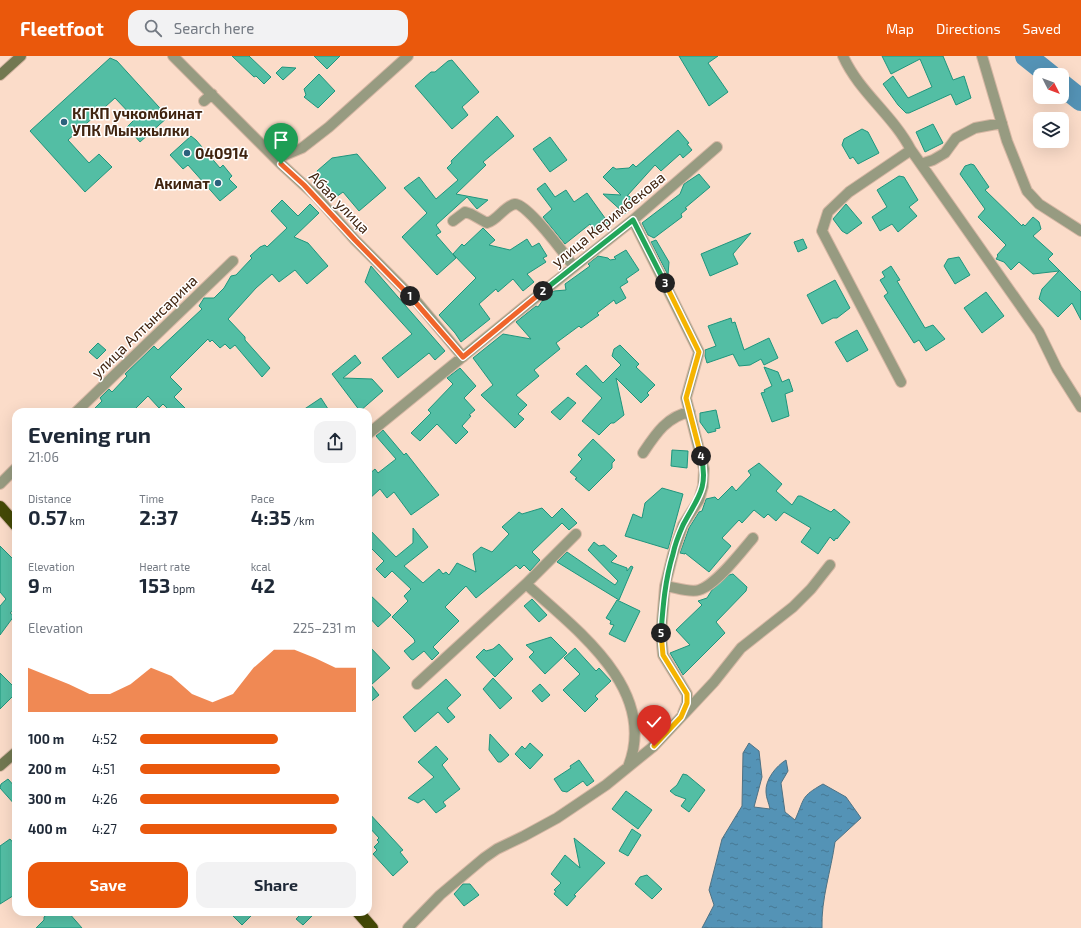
<!DOCTYPE html>
<meta charset="utf-8">
<style>
:root{--surface:#fff;--page:#f2f2f3;--text:#1f2937;--muted:#747a83;--accent:#ea580c}
body{margin:0;font-family:"Exo 2",sans-serif;background:var(--page);color:var(--text);height:100vh;display:flex;flex-direction:column;font-size:15px;white-space:nowrap}
*{box-sizing:border-box;margin:0}
p{font-size:13px;color:var(--muted)}
.icon{flex:none;width:22px;height:22px;fill:none;stroke:currentColor;stroke-width:2;stroke-linecap:round;stroke-linejoin:round}
.map{position:relative;flex:1;overflow:hidden}
.details{position:absolute;left:12px;top:352px;width:360px;height:508px;display:flex;flex-direction:column;background:var(--surface);border-radius:12px;box-shadow:0 4px 16px #0002}
.details>*{flex:none}
.needle{width:26px;rotate:132deg}
.tools{position:absolute;left:1033px;top:12px;display:grid;gap:8px}
.tools a{display:grid;place-items:center;width:36px;height:36px;border-radius:8px;background:var(--surface);box-shadow:0 4px 16px #0002;font-size:20px}
.pin{position:absolute;display:grid;place-items:center;width:34px;height:34px;color:#fff;margin:-41px -17px;border-radius:50% 50% 50% 0;rotate:-45deg;box-shadow:0 0 4px #0007}
.pin .icon{rotate:45deg}
.km{position:absolute;width:20px;height:20px;margin:-10px;border-radius:50%;background:#222;color:#fff;font-size:11px;line-height:20px;text-align:center}
.round{display:grid;place-items:center;flex:none;width:42px;height:42px;border-radius:12px;background:var(--page)}
.head{display:flex;align-items:center;justify-content:space-between;height:68px;padding:0 16px}
h1{font-size:22px;font-weight:700;line-height:30px}
.figures{display:grid;grid-template-columns:repeat(3,1fr);gap:6px;height:68px;padding:4px 16px}
.figures div{display:grid;align-content:center}
.figures b{font-size:20px;font-weight:700}
.figures small{font-size:11px;font-weight:400}
.figures p{font-size:11px}
.chart{height:112px;padding:8px 16px}
.chart p{display:flex;justify-content:space-between}
.chart svg{width:100%;height:72px;margin-top:4px;fill:var(--accent);opacity:.7}
.cta{display:flex;gap:8px;margin-top:auto;padding:8px 16px}
.cta a{flex:1;height:46px;border-radius:12px;background:var(--accent);color:#fff;font-size:16px;font-weight:700;line-height:46px;text-align:center}
.cta a+a{background:var(--page);color:var(--text)}
ul{padding:0 16px;list-style:none;font-size:13px}
li{display:grid;grid-template-columns:64px 48px 1fr;align-items:center;height:30px}
li i{height:10px;border-radius:5px;background:var(--accent)}
header{display:flex;align-items:center;gap:24px;box-sizing:border-box;height:56px;padding:0 20px;background:var(--accent);color:#fff}
header strong{font-size:19px}
nav{display:flex;gap:22px;margin-inline-start:auto;font-size:14px}
.search{width:280px;height:36px;background:var(--page);display:flex;align-items:center;gap:10px;box-sizing:border-box;padding:0 14px;border-radius:12px;color:var(--muted);font-size:15px}
.map>svg:first-child{display:block}
</style>
<header>
<strong>Fleetfoot</strong>
<div class="search"><svg class="icon" aria-label="search" viewBox="0 0 24 24"><circle cx="10" cy="10" r="6"/><path d="M15 15l6 6"/></svg>Search here</div>
<nav><a>Map</a><a>Directions</a><a>Saved</a></nav>
</header>
<div class="map">
<svg width="1081" height="872" viewBox="0 0 1081 872">
<defs>
<pattern id="water-ripples" width="26" height="14" patternUnits="userSpaceOnUse"><rect width="26" height="14" fill="#5493b6"/><path d="M2 4q2-2 4 0t4 0M15 11q2-2 4 0t4 0" fill="none" stroke="#477893"/></pattern>
</defs>
<rect width="100%" height="100%" fill="#fbdcc9"/>
<!-- water -->
<path fill="url(#water-ripples)" stroke="#4e7284" d="M749 687 759 695 762 721 754 751 770 753C769 747 766 742 766 736 765 724 776 710 786 704L788 715 781 727 785 756 795 764C805 742 800 741 823 728L846 741 861 762 835 786C831 815 821 843 822 872H702L714 849 709 834 722 783 742 750 743 697Z"/>
<g fill="none" stroke-linecap="round" stroke-linejoin="round">
<!-- river -->
<path stroke="#5493b6" stroke-width="22" d="M1026 0 1050 19
M1062 29 1081 44"/>
</g>
<!-- building -->
<path fill="#53bea4" stroke="#1f957d" d="M232 0H249L271 21 264 28 256 20 254 21Z
M314 0H340L327 13Z
M679 0H718L708 7 728 36 709 50Z
M882 0H943L953 24 964 20 971 42 956 49 951 38 909 57H906L898 49 883 28 893 20 908 42 932 31 920 3 891 18Z
M110 2 117 5 168 61 140 86 127 71 135 63 115 42 68 84 89 107 99 98 112 111 85 136 30 75Z
M452 4 479 36 462 51 468 59 452 73 415 30 431 16H435L448 5Z
M282 11 296 12 283 24 276 17Z
M319 18 335 35 318 52 304 41 306 39 304 33Z
M497 60 514 80 483 106 486 109 456 138 488 144 477 153 467 141 436 169 441 176 436 179 456 202 437 219 402 181 427 157 404 132 419 121 436 143 458 124 447 112 452 107 451 105Z
M933 68 943 87 925 96 916 76Z
M862 73 868 76 879 97 858 108 853 101 850 103 842 89 844 83Z
M678 74 689 87 687 88 692 94 683 102 680 98 661 115 655 109 627 140H629L636 147 625 158 603 138 621 139 603 121 613 111 616 113 629 112 633 108 636 111Z
M191 80 196 84 220 112 223 109 232 120 229 123 237 131 220 145 188 109 183 113 170 99Z
M550 81 567 104 550 116 533 93Z
M357 98 386 132 359 155 343 136 336 141 330 135 327 127 319 123 320 119 317 115 332 102Z
M971 108 974 109 989 131 985 134 1022 170 1023 168 1025 170 1033 161 1039 166 1041 173 1033 180 1053 198 1048 203 1081 236V264L1072 247 1058 261 1039 243 1042 233 1059 215 1033 218 1019 206 1011 214 1004 206 996 203 998 200 997 199 1006 189 978 161 985 153 960 118 965 110Z
M699 118 710 131 685 152 687 153 681 158 682 161 654 182 648 179 642 167 680 138 684 128Z
M899 120 904 121 918 144 909 151 917 160 898 176 892 168 880 175 872 161 887 151 877 134Z
M545 127 555 141 566 134 574 146 587 137 610 169 597 178 590 168 565 188 543 161 552 153 537 133Z
M282 144 298 160 310 148 319 157 294 181 308 187 328 210 307 228 295 214 279 226 272 218 256 232 228 263 245 281V284L270 312 262 321 235 289 230 293 225 288 220 292 212 284 210 286 208 283 170 321 182 333 174 341 189 356H171L163 348 159 352 148 340 132 356H91L102 345 100 342 109 333 112 336 127 320 125 318 154 290 158 294 202 253 199 250 204 242H214L224 232 231 220 236 219 252 202 250 200 260 191 265 189 267 191 287 172 271 155Z
M846 148 862 167 847 178 842 175 833 163Z
M483 172 495 184 489 189 510 194 527 183 532 191 539 187 547 200 543 202 546 206 527 218 534 226 523 235 513 223 498 236 496 233 479 248 490 263 461 286 455 277 439 259 476 222 453 198 462 188 464 190Z
M751 177 733 198 738 208 710 220 701 198Z
M803 183 807 192 798 196 794 186Z
M656 184 669 206 668 219 651 186Z
M626 194 639 214 626 223 628 226 620 231 626 242 616 248 614 244 597 257 599 259 581 272 579 270 556 287 560 293 534 314 539 320 516 339 527 349 518 358 524 363 515 372 481 339 493 329 473 302 503 278 531 283 516 266 536 250 538 251 543 244 554 235 566 234 565 228 590 210 588 208 598 200 608 202 610 204 616 203 614 201Z
M959 201 970 219 955 228 944 210 948 203Z
M371 210 445 295 435 304 429 297 398 322 382 302 412 278 365 226Z
M891 210 900 224 897 225 925 272 933 269 945 283 926 295 919 284 914 287 884 240 888 237 880 224 885 221 882 216Z
M835 224 850 252 837 262H833L822 268 807 239Z
M986 236 1004 260 982 277 964 252Z
M731 262 732 267 735 266 744 294 769 282 778 302 764 309 761 303 750 309 739 310 733 298 707 307 705 300V294L716 290 708 270Z
M857 274 868 294 847 306 835 286Z
M98 287 106 294 97 303 89 296Z
M620 289 639 308 636 311 655 329 647 337 649 339 641 347 616 322 624 359 614 367H611L599 379 582 365 602 342 576 318 586 309 603 327 621 309 612 300 614 293Z
M355 299 361 307 343 322 372 323 383 335 360 355 332 318Z
M764 311 778 316 782 326 789 323 793 335 785 338 789 360 772 366 761 337 765 336 764 334 772 330Z
M460 312 476 330 464 342 475 354 469 359 471 360 462 370 468 376 456 388 437 368 420 385 411 377 431 357 428 354 453 328 447 322Z
M568 341 576 347 560 364 551 356Z
M321 342 330 356H300Z
M716 354 720 372 715 373 716 375 708 377 700 366V357Z
M383 374 404 399 406 397 439 439 411 459 394 436 387 442 380 433 368 444V419L375 413 378 417 396 403 376 380Z
M593 383 615 404 612 407V412L589 435 575 423 577 422 570 416 582 403 578 399Z
M672 394 688 395 687 412 671 410Z
M759 407 782 428 776 435 792 449 798 440H801L831 456 834 453 850 466 837 483 836 482 834 485 830 481 818 498 801 486 811 472 784 456 776 465 768 458 764 462 754 454 742 467 739 464 722 482 731 490 709 516 685 497V498L680 497 689 472 699 456 702 455 706 443 715 441 718 444 732 430 736 435 751 419 748 415Z
M662 432 683 438 668 493 625 480 633 458 642 462 645 447Z
M542 452 552 462 562 452 577 467 569 474 562 467 532 496 540 504 530 515 524 509 520 513 516 509 476 542 466 530 445 551 459 565 433 591 439 597 432 604 424 595 413 604 411 603 404 595 415 586 414 583 392 561 408 545 404 540 411 533 392 515 385 522 376 513 384 505 368 489V472L396 501 413 487V472L428 491 404 510 423 527 439 513 443 518 446 516 449 519 457 507 476 516 473 498 481 491 492 496 509 478 502 471 519 456 522 458Z
M594 486 599 490 604 489 617 500 611 506 627 512V515L631 510 633 511 619 544 557 506 567 496 615 529 618 525 588 494Z
M0 490 16 506V513L12 517 16 521V552L10 557 14 560 0 579V550L6 543 0 536Z
M733 518 747 531 746 535 716 566 725 577 683 619 670 597 690 589 676 574 702 549 698 545 707 542 712 534 729 519Z
M368 537 391 559 378 571 368 560Z
M532 543 547 559 539 566 524 550Z
M617 544 640 555 625 586 609 578 614 569 610 568 611 565 606 562Z
M551 581 567 597 545 618 529 601 534 596 526 589Z
M499 588 513 603 495 621 476 601 484 593 486 595 493 593Z
M368 589 390 612 371 629 379 639 368 648Z
M575 592 596 615 599 612 611 625 595 640 598 643 585 656 563 634 580 618 564 602Z
M0 617 16 633V637L0 653Z
M493 622 512 642 500 653 483 633Z
M446 623 461 639 447 652 455 661 448 667 438 656 415 676 403 661Z
M540 628 550 639 542 646 532 635Z
M490 678 509 699 501 706H498L489 694Z
M530 687 543 699 530 713 515 698 522 690 525 693Z
M436 690 448 703 442 709 460 733 443 746 446 750 436 757 424 743 418 747 408 742 434 721 418 706Z
M579 704 594 725 587 730 583 725 567 736 562 735 554 723 571 712 570 710Z
M683 718 687 719 705 734 689 756 681 750 686 743 675 739 670 735 677 729Z
M8 723 16 732V750L0 732 1 728Z
M626 735 652 754 638 773 612 753Z
M368 756 403 794 400 796 408 806 393 820 373 798 377 794 374 791 379 786 377 784 379 782 368 770Z
M632 773 641 779 628 800 619 795Z
M574 782 605 807 574 839 576 840 567 850 554 838 556 835 554 834 561 827 551 818 565 799 580 812Z
M10 783 16 790V838L0 848V790Z
M647 819 662 833 652 843 635 828 640 821Z
M463 828H470L479 839 464 850 454 838Z
M50 856H68L82 872H36L44 864V861Z
M229 856H255L242 869Z
M303 856H316L303 869 296 863Z"/>
<g fill="none" stroke-linecap="round" stroke-linejoin="round">
<!-- street casing -->
<g stroke="#d6b7a4" stroke-width="12">
<path id="street" d="M173 0 281 108 317 141 355 184 417 246 463 301
M843 0C859 36 893 59 911 94L1039 276 1057 313 1081 351
M982 0 1007 85 1027 135 1039 148 1081 175
M204 45 212 38
M272 99 283 100 302 92 329 71 408 0
M921 108 933 104 945 97 956 82 975 72 1002 67
M633 164 699 296 686 342 704 413 703 430 699 444 683 469 673 498 665 530 661 578 663 599 687 638V647L683 657
M453 165 465 156 471 158 487 167C498 164 504 150 515 148 526 146 566 200 574 211
M901 326 822 175 828 156 849 136 911 94
M76 356 233 205
M368 378 525 250 633 164 717 91
M643 397C655 379 667 360 690 356
M0 428 16 412
M526 528C577 574 659 634 628 711
M665 530C675 531 689 537 699 534 716 529 742 495 753 482
M417 628 526 528 576 478
M408 872 440 839 484 802 497 793 524 780 557 762 606 729 654 690 714 626 741 592 793 551 811 533 830 509"/>
</g>
<!-- secondary casing -->
<g stroke="#d6b7a4" stroke-width="12">
<path id="secondary" d="M0 19 21 0
M0 710 16 696"/>
</g>
<!-- highway casing -->
<g stroke="#d6b7a4" stroke-width="14">
<path id="highway" d="M0 451 16 469
M358 856 372 872"/>
</g>
<!-- street -->
<use href="#street" stroke="#979b81" stroke-width="10"/>
<!-- secondary -->
<use href="#secondary" stroke="#727851" stroke-width="10"/>
<!-- highway -->
<use href="#highway" stroke="#444906" stroke-width="12"/>
</g>
<g fill="none" stroke-linecap="round" stroke-linejoin="round">
<!-- split-1 casing -->
<g stroke="#fff" stroke-width="8">
<path id="split-1" d="M281 108 304 129 355 184 410 240"/>
</g>
<!-- split-2 casing -->
<g stroke="#fff" stroke-width="8">
<path id="split-2" d="M410 240 463 301 543 235"/>
</g>
<!-- split-3 casing -->
<g stroke="#fff" stroke-width="8">
<path id="split-3" d="M543 235 633 164 665 227"/>
</g>
<!-- split-4 casing -->
<g stroke="#fff" stroke-width="8">
<path id="split-4" d="M665 227 699 296 686 342 701 400"/>
</g>
<!-- split-5 casing -->
<g stroke="#fff" stroke-width="8">
<path id="split-5" d="M661 577C663 550 665 524 673 498 675 488 679 478 683 469 697 442 709 433 701 400"/>
</g>
<!-- split-6 casing -->
<g stroke="#fff" stroke-width="8">
<path id="split-6" d="M654 690 681 661 687 647V638L663 599 661 577"/>
</g>
<!-- split-1 -->
<use href="#split-1" stroke="#f0652b" stroke-width="5"/>
<!-- split-2 -->
<use href="#split-2" stroke="#f0652b" stroke-width="5"/>
<!-- split-3 -->
<use href="#split-3" stroke="#22a559" stroke-width="5"/>
<!-- split-4 -->
<use href="#split-4" stroke="#f5b400" stroke-width="5"/>
<!-- split-5 -->
<use href="#split-5" stroke="#22a559" stroke-width="5"/>
<!-- split-6 -->
<use href="#split-6" stroke="#f5b400" stroke-width="5"/>
</g>
<!-- markers -->
<g fill="#2c617d" stroke="#fff" stroke-width="1.5">
<circle cx="64" cy="66" r="4"/>
<circle cx="187" cy="97" r="4"/>
<circle cx="218" cy="127" r="4"/>
</g>
<g text-anchor="middle" dominant-baseline="central" stroke-width="3" stroke-linejoin="round" paint-order="stroke">
<!-- poi labels -->
<g font-size="15" font-weight="bold" fill="#402410" stroke="#fff" text-anchor="start">
<text x="72" y="57">КГКП учкомбинат<tspan x="72" dy="17">УПК Мынжылки</tspan></text>
<text x="195" y="97">040914</text>
<text x="210" y="127" text-anchor="end">Акимат</text>
</g>
<!-- street labels -->
<g font-size="15" fill="#402410" stroke="#fff">
<text transform="translate(340 146) rotate(46)">Абая улица</text>
<text transform="translate(608 163) rotate(-39)">улица Керимбекова</text>
<text transform="translate(144 270) rotate(-44)">улица Алтынсарина</text>
</g>
</g>
</svg>
<div class="tools">
<a><svg class="needle" viewBox="-14 -14 28 28"><path d="M0-13l5 13h-10z" fill="#e53935"/><path d="M0 13l5-13h-10z" fill="#747a83"/></svg></a>
<a><svg class="icon" aria-label="layers" viewBox="0 0 24 24"><path d="M12 4l9 5-9 5-9-5zM3 14l9 5 9-5"/></svg></a>
</div>
<div class="pin" style="left:281px;top:108px;background:#1e9e55"><svg class="icon" aria-label="arrive" viewBox="0 0 24 24"><path d="M6 21V4h12l-3 4 3 4H6"/></svg></div>
<div class="pin" style="left:654px;top:690px;background:#d93025"><svg class="icon" aria-label="check" viewBox="0 0 24 24"><path d="M5 12l5 5 9-10"/></svg></div>
<b class="km" style="left:410px;top:240px">1</b>
<b class="km" style="left:543px;top:235px">2</b>
<b class="km" style="left:665px;top:227px">3</b>
<b class="km" style="left:701px;top:400px">4</b>
<b class="km" style="left:661px;top:577px">5</b>
<section class="details">
<div class="head"><div><h1>Evening run</h1><p>21:06</p></div><a class="round"><svg class="icon" aria-label="share" viewBox="0 0 24 24"><path d="M12 15V3M7 8l5-5 5 5M5 13v7h14v-7"/></svg></a></div>
<div class="figures">
<div><p>Distance</p><b>0.57<small> km</small></b></div>
<div><p>Time</p><b>2:37</b></div>
<div><p>Pace</p><b>4:35<small> /km</small></b></div>
</div>
<div class="figures">
<div><p>Elevation</p><b>9<small> m</small></b></div>
<div><p>Heart rate</p><b>153<small> bpm</small></b></div>
<div><p>kcal</p><b>42</b></div>
</div>
<div class="chart"><p><span>Elevation</span>225–231 m</p>
<svg viewBox="0 0 160 44" preserveAspectRatio="none"><path d="M0 44V17L10 22L20 27L30 33L40 33L50 27L60 17L70 22L80 33L90 38L100 33L110 17L120 6L130 6L140 11L150 17L160 17V44z"/></svg>
</div>
<ul>
<li><b>100 m</b>4:52<i style="width:64%"></i></li>
<li><b>200 m</b>4:51<i style="width:65%"></i></li>
<li><b>300 m</b>4:26<i style="width:92%"></i></li>
<li><b>400 m</b>4:27<i style="width:91%"></i></li>
</ul>
<div class="cta"><a>Save</a><a>Share</a></div>
</section>
</div>
